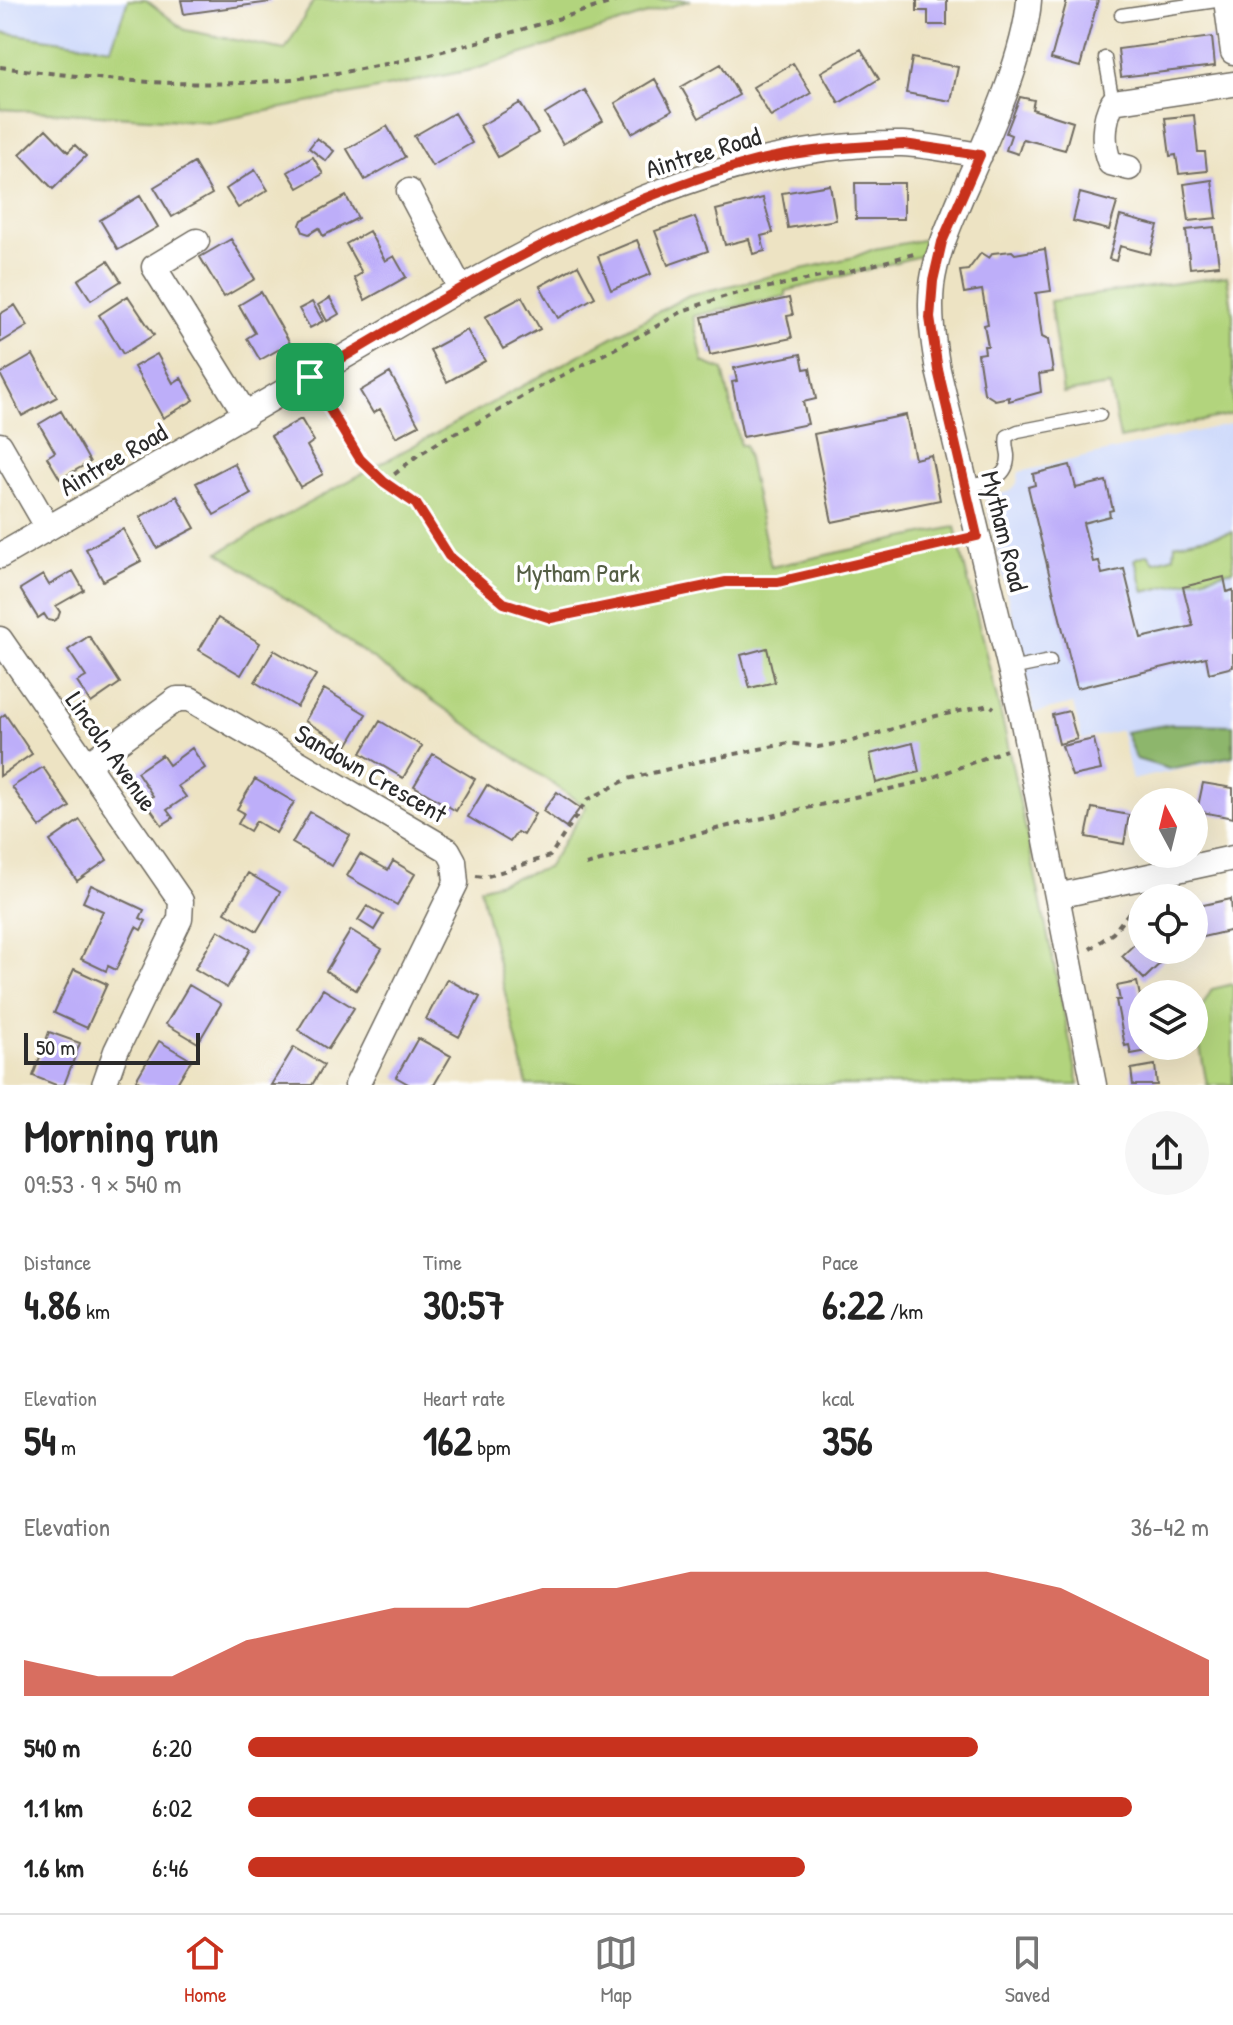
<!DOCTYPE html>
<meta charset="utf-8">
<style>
:root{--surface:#fff;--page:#f6f6f6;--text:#222;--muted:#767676;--line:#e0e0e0;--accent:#c8321e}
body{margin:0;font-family:"Patrick Hand",sans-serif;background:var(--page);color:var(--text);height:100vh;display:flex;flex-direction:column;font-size:30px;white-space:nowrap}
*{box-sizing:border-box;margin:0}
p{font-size:26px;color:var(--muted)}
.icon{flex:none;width:44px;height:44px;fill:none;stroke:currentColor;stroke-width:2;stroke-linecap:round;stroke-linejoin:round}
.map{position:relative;height:1085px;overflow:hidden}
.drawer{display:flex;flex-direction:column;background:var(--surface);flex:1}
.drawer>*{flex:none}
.needle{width:52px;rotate:353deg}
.controls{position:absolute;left:1128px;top:788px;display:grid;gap:16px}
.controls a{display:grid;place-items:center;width:80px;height:80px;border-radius:50%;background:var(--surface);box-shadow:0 8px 32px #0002;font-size:40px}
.scale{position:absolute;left:24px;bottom:20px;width:176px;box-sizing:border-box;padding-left:8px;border:4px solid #2b2b2b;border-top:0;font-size:22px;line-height:28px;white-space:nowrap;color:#2b2b2b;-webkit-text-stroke:6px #fff;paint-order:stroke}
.pin{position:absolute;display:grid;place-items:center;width:68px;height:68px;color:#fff;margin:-34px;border-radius:16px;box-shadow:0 4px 12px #0006}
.round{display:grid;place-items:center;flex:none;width:84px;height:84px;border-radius:42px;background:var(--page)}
.overview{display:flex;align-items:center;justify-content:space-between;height:136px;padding:0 24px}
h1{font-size:44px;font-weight:700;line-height:60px}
.figures{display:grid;grid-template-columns:repeat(3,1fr);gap:12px;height:136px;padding:8px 24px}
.figures div{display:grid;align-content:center}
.figures b{font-size:40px;font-weight:700}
.figures small{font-size:22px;font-weight:400}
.figures p{font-size:22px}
.chart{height:224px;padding:16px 24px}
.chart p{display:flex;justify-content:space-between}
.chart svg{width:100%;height:144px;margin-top:8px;fill:var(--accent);opacity:.7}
ul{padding:0 24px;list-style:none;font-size:26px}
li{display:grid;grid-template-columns:128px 96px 1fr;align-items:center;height:60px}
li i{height:20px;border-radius:10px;background:var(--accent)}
.tab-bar{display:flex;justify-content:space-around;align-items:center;height:112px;border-top:2px solid var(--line);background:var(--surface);font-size:22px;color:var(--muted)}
.tab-bar a{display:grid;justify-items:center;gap:4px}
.tab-bar .current{color:var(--accent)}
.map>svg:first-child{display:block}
</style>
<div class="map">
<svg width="1233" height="1085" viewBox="0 0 1233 1085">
<rect width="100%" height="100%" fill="#fff"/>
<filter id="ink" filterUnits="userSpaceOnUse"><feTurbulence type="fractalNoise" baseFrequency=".0125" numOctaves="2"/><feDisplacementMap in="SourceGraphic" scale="16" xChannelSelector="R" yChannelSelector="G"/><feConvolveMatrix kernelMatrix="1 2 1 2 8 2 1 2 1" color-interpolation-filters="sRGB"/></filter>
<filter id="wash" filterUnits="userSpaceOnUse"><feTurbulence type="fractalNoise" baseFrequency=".006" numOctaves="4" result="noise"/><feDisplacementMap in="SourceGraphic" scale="32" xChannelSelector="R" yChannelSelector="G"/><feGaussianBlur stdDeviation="1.8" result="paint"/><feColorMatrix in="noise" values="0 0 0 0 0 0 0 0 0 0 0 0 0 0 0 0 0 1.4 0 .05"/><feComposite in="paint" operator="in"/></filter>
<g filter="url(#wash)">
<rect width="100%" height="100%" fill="#ede3c3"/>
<!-- built -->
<path fill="#cfdafa" d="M0 0H128L111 48 0 32Z
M1233 423V758L1132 780 1121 730 1082 740 1073 704 1034 713 985 498 1011 491 1017 483 1019 472Z"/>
<!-- green -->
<path fill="#b2d47d" stroke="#6e8054" stroke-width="2" d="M128 0H146L185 30 285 50 314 0H691L476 69 213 122 0 109V32L111 48Z
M927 239 920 256 786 291V296L693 316 703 362 723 370 740 445H745L771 567 955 527 1006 736 1079 1085H527L480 888 547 868 586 807 219 552 689 295 854 257 874 249Z
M1227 276 1233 315V414L1120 439 1110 386 1063 393 1050 301Z
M1233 532V570L1144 592 1135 559 1148 554 1154 562 1174 556 1175 544C1194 538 1213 537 1233 532Z
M1233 984V1085H1207L1195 1020 1212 989Z"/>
<!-- forest -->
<path fill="#8db66c" stroke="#5c704c" stroke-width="2" d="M1171 724 1233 725V756L1169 769 1136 759 1125 732Z"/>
<g id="blocks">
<!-- building -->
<path fill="#bdaef9" d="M181 0H271V2L184 14Z
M917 0H947V25H928V11H917Z
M1067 0H1098L1080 67 1051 59Z
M1212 37 1215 66 1121 77 1118 49Z
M861 49 879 79 839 103 821 72Z
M912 58 958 67 951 101 906 93Z
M793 63 811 93 771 117 753 87Z
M721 64 739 95 699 118 681 87Z
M655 79 672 110 632 133 615 103Z
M585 90 603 121 563 144 545 114Z
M1020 97 1034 100 1032 109 1073 122 1065 150 1023 139 1018 154 1006 150 1011 135 1006 133Z
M520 103 538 133 498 157 480 126Z
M454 113 472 143 432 166 414 136Z
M1194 115 1198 152H1205L1207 171 1179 174 1176 155 1170 156 1165 118Z
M387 126 405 157 365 180 347 149Z
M46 129 68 152 75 145 86 156 53 189 20 154Z
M317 138 334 151 326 161 309 148Z
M313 157 323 174 298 188 288 172Z
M194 163 212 194 172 217 154 187Z
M255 170 268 190 238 208 226 189Z
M1212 180 1217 218 1189 221 1184 184Z
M855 183H904V219H856Z
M830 185 836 220 788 228 782 193Z
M1080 193 1117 203 1109 230 1073 221Z
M140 196 158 227 118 250 100 220Z
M346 196 358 218 323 236 319 228 309 234 303 232 300 225 302 220Z
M763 198 773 233 761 236 765 251 753 254 749 239 725 245 716 210Z
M1120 216 1158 226 1150 254 1120 246 1116 261 1109 259Z
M695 217 708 251 668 265 655 231Z
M1214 227 1219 265 1190 268 1186 230Z
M369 231 385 261 394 256 406 277 365 300 354 278 362 273 346 244Z
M231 239 255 279 224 297 200 257Z
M637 240 651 274 611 290 598 256Z
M1045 249 1051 291 1036 293 1042 337 1048 340 1053 372 1039 374 1041 392 1009 401V397L995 400 984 393 978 354 985 353 984 346H988L984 325 988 324 982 290 964 293 960 271 968 270 981 253 989 258 993 253 1012 251 1015 254Z
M108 261 121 281 91 300 78 280Z
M578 265 595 297 558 318 540 286Z
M261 292 290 343 260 360 247 338 255 333 239 305Z
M128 296 154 335 123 354 99 315Z
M522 297 540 329 503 349 485 317Z
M330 298 339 314 327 321 318 305Z
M789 298 793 315 787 316 792 338 710 355 702 317Z
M312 302 323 321 310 328 299 309Z
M15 305 28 326 0 343V314Z
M467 330 485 361 447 382 430 350Z
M157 354 173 383 181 378 194 400 163 418 134 367Z
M801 354 804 369 810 368 816 399 803 402 808 424 743 437 732 382 737 381 734 368Z
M33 355 57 397 22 416 0 374Z
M390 373 419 425 396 437 380 409 373 413 360 391Z
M61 411 90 462 60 479 47 457 55 452 39 424Z
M906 415 915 459 931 455 940 500 832 522 814 434Z
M301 419 314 441 307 446 323 474 300 487 271 436Z
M234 463 251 494 214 515 196 483Z
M1070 465 1076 488 1106 481 1113 510 1109 511 1110 516 1083 523 1093 562 1099 561 1102 574 1124 569 1141 638 1193 626 1183 587 1224 577 1227 592 1233 590V667L1209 673 1206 657 1077 688 1028 487 1035 485 1033 474Z
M177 496 195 528 157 548 140 517Z
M123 529 141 561 103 581 86 549Z
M73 571 84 590 56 606 60 612 58 618 53 621 48 620 44 614 38 618 20 589 43 575 49 585Z
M218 618 260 643 241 675 199 650Z
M89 636 120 683 91 703 77 682 86 677 68 650Z
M767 648 775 682 750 688 741 655Z
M274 650 316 675 297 707 255 682Z
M324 689 366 714 347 746 305 721Z
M1069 711 1077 739 1059 744 1052 715Z
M5 714 32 754 0 776V718Z
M380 721 422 746 403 778 361 753Z
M1094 739 1101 770 1072 776 1062 746Z
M913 743 919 772 876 783 870 754Z
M192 748 205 768 178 786 186 797 167 810 173 818 162 825 145 801 153 796 137 772 162 755 169 765Z
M433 754 475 779 456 811 414 786Z
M43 767 70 807 40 827 12 787Z
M255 779 294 802 276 833 256 821 250 831 238 824 244 813 237 809Z
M1203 783 1233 788V818L1197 811Z
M487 785 535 814 523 835 517 832 510 842 468 817Z
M557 792 580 808 566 827 543 811Z
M1092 808 1129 815 1124 844 1086 837Z
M310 812 350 835 332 866 292 843Z
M80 820 107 860 77 881 50 841Z
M360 854 388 870 393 861 415 874 397 905 347 876Z
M248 873 280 892 257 931 225 912Z
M91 885 144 910 140 918 146 921 141 930 136 927 116 970 108 966 106 971 81 959 103 911 83 902Z
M1231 899 1233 930 1194 939V907Z
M367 906 383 915 374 930 358 920Z
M218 930 250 949 227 988 195 969Z
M351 930 382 949 356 990 326 971Z
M1142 937V950H1174L1144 979 1122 956Z
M74 969 107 984 87 1028 54 1013Z
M447 979 480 997 459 1037 426 1019Z
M1137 982 1140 996 1142 995V1046H1147L1148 1051 1131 1054 1129 1045 1125 1046 1116 1000H1120L1117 986Z
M189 985 221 1004 198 1043 166 1024Z
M323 989 354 1008 328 1049 298 1030Z
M49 1032 80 1043 64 1085H56L33 1076Z
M418 1038 451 1056 434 1085H410L396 1077Z
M159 1041 191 1060 176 1085H145L136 1080Z
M294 1047 324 1065 312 1085H271Z
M1155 1065 1157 1085H1133L1131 1069Z"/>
</g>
</g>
<g filter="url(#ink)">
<use href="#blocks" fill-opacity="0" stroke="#6f6b60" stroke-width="2"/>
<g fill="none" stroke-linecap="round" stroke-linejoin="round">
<!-- service casing -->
<g stroke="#6f6b60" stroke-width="15">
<path id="service" d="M1121 15 1223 0
M1105 58 1113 102
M965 487C985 482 1009 481 1008 455 1007 448 1005 443 1007 436L1018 431 1100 415
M1011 669 1050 661"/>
</g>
<!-- minor casing -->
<g stroke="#6f6b60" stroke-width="27">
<path id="minor" d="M1029 0C1025 58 985 143 961 197 949 226 936 254 932 285 929 314 933 341 938 370L1022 718 1094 1085
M1226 0 1233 52
M1129 168 1110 163C1102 146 1103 119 1113 102L1233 84
M409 191 461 289
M197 241 154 267 246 415
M0 445 48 528
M0 556C114 491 227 425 340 359 511 259 696 142 902 144 927 145 954 151 980 155
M0 639 181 901 180 919 116 1051 104 1085
M88 764 177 699H190L448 850 454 861 456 883 357 1085
M1057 896 1233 858"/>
</g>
<!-- path -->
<path stroke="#6f6b60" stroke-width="4" stroke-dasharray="6 6" stroke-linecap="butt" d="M0 67C79 77 158 86 238 83 368 78 496 38 619 0
M322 396 360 459 384 482 416 504 449 556 504 603 551 618 726 582H778L957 541
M385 482 418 455 447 437 483 420 528 393 643 334 685 310 729 295 846 272 914 254
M586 865 720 828 920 782 1006 750
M476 876 485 877 550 856 587 800 628 779 701 761 789 743 818 747 852 741 936 716 990 705 994 708
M1090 949 1113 933 1137 902"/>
<!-- service -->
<use href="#service" stroke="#fff" stroke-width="12"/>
<!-- minor -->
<use href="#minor" stroke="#fff" stroke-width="24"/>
</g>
</g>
<g fill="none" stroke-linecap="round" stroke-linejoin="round" filter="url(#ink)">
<!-- route casing -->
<g stroke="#fff" stroke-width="16">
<path id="route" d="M904 144 980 155 942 242 933 281 930 318 938 370 977 536 778 582H726L551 618 504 603 449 556 416 504 384 482 360 459 310 377C448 296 586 209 741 165 795 150 849 147 904 144Z"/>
</g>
<!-- route -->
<use href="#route" stroke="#c8321e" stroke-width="10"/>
</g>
<g text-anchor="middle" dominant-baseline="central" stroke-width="7" stroke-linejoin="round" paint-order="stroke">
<!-- street labels -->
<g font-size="26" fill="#2b2b2b" stroke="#fff">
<text transform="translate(703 152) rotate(-17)">Aintree Road</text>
<text transform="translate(113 459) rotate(-30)">Aintree Road</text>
<text transform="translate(1005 531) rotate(76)">Mytham Road</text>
<text transform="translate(112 751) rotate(55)">Lincoln Avenue</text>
<text transform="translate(371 773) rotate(30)">Sandown Crescent</text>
</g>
<!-- park labels -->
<g font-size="26" fill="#545e44" stroke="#fff">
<text x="578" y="572">Mytham Park</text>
</g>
</g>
</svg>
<div class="controls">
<a><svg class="needle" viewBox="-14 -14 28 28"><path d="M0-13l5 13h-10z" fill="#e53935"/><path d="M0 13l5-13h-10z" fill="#767676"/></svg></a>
<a><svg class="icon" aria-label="locate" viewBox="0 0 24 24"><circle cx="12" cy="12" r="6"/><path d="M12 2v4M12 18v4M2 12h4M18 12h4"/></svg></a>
<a><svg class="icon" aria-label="layers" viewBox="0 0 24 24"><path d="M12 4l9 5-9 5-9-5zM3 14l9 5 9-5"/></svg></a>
</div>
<div class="scale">50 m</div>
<div class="pin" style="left:310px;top:377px;background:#1e9e55"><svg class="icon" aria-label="arrive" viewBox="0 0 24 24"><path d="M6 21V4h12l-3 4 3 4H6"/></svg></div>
</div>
<section class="drawer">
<div class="overview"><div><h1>Morning run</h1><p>09:53 · 9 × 540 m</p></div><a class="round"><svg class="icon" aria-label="share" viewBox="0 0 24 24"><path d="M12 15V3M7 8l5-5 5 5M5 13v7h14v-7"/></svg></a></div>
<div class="figures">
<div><p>Distance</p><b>4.86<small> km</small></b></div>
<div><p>Time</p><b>30:57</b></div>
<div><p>Pace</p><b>6:22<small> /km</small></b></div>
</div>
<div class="figures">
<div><p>Elevation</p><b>54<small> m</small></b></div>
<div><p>Heart rate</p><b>162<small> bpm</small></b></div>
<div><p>kcal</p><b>356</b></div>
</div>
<div class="chart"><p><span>Elevation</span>36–42 m</p>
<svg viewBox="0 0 160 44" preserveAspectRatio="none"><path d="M0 44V33L10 38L20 38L30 27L40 22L50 17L60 17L70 11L80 11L90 6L100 6L110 6L120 6L130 6L140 11L150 22L160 33V44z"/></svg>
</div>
<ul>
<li><b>540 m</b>6:20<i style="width:76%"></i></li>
<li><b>1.1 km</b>6:02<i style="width:92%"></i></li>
<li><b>1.6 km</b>6:46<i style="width:58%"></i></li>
</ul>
</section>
<nav class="tab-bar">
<a class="current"><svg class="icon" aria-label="home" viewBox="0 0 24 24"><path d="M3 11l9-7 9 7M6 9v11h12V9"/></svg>Home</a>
<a><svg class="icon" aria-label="map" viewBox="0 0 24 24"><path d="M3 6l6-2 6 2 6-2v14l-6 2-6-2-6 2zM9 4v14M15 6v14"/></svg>Map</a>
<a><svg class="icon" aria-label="saved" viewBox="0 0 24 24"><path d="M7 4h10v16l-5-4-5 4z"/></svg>Saved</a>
</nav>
